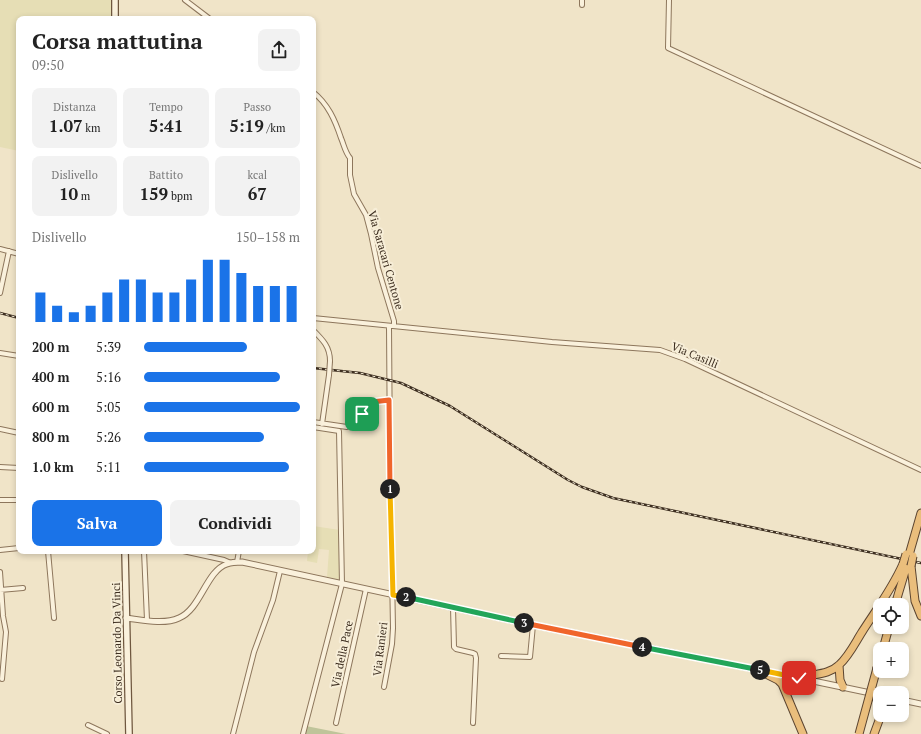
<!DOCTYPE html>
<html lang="it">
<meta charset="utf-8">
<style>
:root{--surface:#fff;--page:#f2f2f2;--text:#222;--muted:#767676;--accent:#1a73e8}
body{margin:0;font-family:"PT Serif",serif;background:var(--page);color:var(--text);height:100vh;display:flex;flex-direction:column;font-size:15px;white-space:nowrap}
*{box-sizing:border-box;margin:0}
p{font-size:13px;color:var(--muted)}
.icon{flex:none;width:22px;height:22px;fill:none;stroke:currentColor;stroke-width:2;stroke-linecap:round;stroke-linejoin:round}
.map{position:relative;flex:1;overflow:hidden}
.side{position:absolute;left:16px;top:16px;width:300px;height:538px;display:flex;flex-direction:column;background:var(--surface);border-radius:8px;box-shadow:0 2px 6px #0003}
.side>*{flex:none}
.fabs{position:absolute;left:873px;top:598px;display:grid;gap:8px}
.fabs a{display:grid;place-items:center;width:36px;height:36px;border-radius:8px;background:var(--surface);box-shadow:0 2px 6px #0003;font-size:20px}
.pin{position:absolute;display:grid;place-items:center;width:34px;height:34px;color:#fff;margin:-17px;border-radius:8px;box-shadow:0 2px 6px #0006}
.km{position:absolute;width:20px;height:20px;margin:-10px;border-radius:50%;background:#222;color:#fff;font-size:11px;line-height:20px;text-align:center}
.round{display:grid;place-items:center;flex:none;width:42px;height:42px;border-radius:8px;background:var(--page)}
.head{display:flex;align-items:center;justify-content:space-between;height:68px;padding:0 16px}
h1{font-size:22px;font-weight:800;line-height:30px}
.stats{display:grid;grid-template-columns:repeat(3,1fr);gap:6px;height:68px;padding:4px 16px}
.stats div{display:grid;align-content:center;border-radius:8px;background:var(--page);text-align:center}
.stats b{font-size:17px;font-weight:800}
.stats small{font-size:11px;font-weight:400}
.stats p{font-size:11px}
.chart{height:112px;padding:8px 16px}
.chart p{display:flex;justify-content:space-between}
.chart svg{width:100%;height:72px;margin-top:4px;stroke:var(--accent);stroke-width:6}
.cta{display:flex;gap:8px;margin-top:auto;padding:8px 16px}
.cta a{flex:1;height:46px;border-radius:8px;background:var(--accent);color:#fff;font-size:16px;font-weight:800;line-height:46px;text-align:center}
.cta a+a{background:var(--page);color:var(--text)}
ul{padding:0 16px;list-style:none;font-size:13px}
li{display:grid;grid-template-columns:64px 48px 1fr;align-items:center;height:30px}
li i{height:10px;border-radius:5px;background:var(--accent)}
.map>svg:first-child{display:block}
</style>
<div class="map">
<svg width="921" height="734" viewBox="0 0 921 734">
<rect width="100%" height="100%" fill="#f0e4c8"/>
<!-- farmland -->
<path fill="#e6deb5" d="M0 0H111L112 19H19V151L0 147Z
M313 526 340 530V580L327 577 329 550 319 549 317 563 307 561 308 551H313Z"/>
<!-- cemetery -->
<path fill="#bfc49a" d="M306 726 346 734H303Z"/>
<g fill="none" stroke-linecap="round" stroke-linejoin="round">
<!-- minor casing -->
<g stroke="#8d765c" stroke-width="6">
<path id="minor" d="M185 0 210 19
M669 0 668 48 921 166
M582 5V0
M313 92C328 104 335 120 341 138 344 145 345 152 350 158V175L354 194 366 215 371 234 378 268 394 321V326
M0 249 19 254
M0 293 9 251
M313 318 552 342 660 350 685 359 921 470
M313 330C323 340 330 347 330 361
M0 353 19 356
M313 422 347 427 357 421 372 402 389 400
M322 424 329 375
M0 429 19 433
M0 467 19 468
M0 500H19
M0 550 19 548
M48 551 54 618
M144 551 147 620
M183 551 224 560 231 563
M237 562 239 551
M0 572 3 616 6 632 2 679
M0 590 23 588
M453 607 454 647 456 649 473 653 475 654 476 658 473 723
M501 656 530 657 533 625
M384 687 392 644 393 628 390 461 389 326
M336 723 366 589
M88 725 107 734
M233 734 254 652 273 600 280 571
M303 734 342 584 339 431 313 427"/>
</g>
<!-- tertiary casing -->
<g stroke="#8d765c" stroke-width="7">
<path id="tertiary" d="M126 618C142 620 164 625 179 618 201 609 206 571 227 564 232 562 237 562 242 562L533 625 799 678 880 695
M902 700 921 704"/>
</g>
<!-- secondary casing -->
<g stroke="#6f573f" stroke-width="8">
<path id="secondary" d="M115 0V19
M125 551 129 734"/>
</g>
<!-- trunk casing -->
<g stroke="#5b4430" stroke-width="9">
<path id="trunk" d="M909 555 921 513
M911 566 915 601 921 616
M895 605 907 565
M883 649 889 627
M839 665 840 680 843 687
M877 668 880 659
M758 670 778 680 782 684 803 734
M787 694C795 668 822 681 839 665 849 656 855 643 862 632 876 610 892 589 903 564
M873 694 880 704
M902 701 904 700
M874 734 881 715"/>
</g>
<!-- minor -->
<use href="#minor" stroke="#faf1dc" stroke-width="4"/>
<!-- tertiary -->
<use href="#tertiary" stroke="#faf1dc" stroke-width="5"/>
<!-- secondary -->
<use href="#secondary" stroke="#faf1dc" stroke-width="5.5"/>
<!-- trunk -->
<use href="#trunk" stroke="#eabe7c" stroke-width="7"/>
<!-- rail casing -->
<g stroke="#3d2e20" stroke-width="2.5">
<path id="rail" d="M0 313 19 318
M313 368 360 373 401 383 450 406 568 480 582 487 613 498 921 563"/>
</g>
<!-- rail -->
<use href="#rail" stroke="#f7eed8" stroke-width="1" stroke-dasharray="3" stroke-linecap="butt"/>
<!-- minor-bridge casing -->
<g stroke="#8d765c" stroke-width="6" stroke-linecap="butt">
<path id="minor-bridge" d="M329 375 330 361"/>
</g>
<!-- trunk-bridge casing -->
<g stroke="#5b4430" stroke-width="9" stroke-linecap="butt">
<path id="trunk-bridge" d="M903 564 906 554
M911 566 913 556
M859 734 877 668"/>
</g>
<!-- minor-bridge -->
<use href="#minor-bridge" stroke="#faf1dc" stroke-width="4"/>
<!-- trunk-bridge -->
<use href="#trunk-bridge" stroke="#eabe7c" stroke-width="7"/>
</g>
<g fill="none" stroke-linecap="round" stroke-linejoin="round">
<!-- split-1 casing -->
<g stroke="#fff" stroke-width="8">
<path id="split-1" d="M362 414 372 402 389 400 390 489"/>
</g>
<!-- split-2 casing -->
<g stroke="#fff" stroke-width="8">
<path id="split-2" d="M390 489 393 595 406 597"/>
</g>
<!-- split-3 casing -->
<g stroke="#fff" stroke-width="8">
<path id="split-3" d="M406 597 524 623"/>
</g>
<!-- split-4 casing -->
<g stroke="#fff" stroke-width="8">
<path id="split-4" d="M524 623 642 647"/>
</g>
<!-- split-5 casing -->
<g stroke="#fff" stroke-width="8">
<path id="split-5" d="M642 647 760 670"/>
</g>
<!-- split-6 casing -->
<g stroke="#fff" stroke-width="8">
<path id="split-6" d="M760 670 799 678"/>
</g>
<!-- split-1 -->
<use href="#split-1" stroke="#f0652b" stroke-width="5"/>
<!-- split-2 -->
<use href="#split-2" stroke="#f5b400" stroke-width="5"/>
<!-- split-3 -->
<use href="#split-3" stroke="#22a559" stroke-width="5"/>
<!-- split-4 -->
<use href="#split-4" stroke="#f0652b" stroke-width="5"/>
<!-- split-5 -->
<use href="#split-5" stroke="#22a559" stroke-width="5"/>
<!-- split-6 -->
<use href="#split-6" stroke="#f5b400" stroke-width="5"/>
</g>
<g text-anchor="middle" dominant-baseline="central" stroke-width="4" stroke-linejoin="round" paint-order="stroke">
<!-- street labels -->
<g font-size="11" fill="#3d2e20" stroke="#f7eed8">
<text transform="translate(386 260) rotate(74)">Via Saracari Centone</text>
<text transform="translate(695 355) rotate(23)">Via Casilli</text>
<text transform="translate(117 643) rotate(-91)">Corso Leonardo Da Vinci</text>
<text transform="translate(380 649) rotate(-83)">Via Ranieri</text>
<text transform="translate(342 654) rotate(-78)">Via della Pace</text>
</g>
</g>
</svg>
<div class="fabs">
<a><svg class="icon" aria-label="locate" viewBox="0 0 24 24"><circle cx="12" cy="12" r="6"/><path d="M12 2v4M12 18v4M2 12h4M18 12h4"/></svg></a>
<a>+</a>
<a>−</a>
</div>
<div class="pin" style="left:362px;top:414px;background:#1e9e55"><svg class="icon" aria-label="arrive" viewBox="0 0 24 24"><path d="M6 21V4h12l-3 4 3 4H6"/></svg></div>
<div class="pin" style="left:799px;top:678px;background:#d93025"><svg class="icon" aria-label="check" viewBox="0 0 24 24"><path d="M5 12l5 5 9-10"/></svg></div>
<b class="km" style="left:390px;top:489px">1</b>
<b class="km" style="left:406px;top:597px">2</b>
<b class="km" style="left:524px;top:623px">3</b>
<b class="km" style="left:642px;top:647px">4</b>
<b class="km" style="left:760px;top:670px">5</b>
<section class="side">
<div class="head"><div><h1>Corsa mattutina</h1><p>09:50</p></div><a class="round"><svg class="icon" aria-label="share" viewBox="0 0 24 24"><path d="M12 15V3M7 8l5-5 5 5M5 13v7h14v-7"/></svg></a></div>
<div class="stats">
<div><p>Distanza</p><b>1.07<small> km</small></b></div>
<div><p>Tempo</p><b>5:41</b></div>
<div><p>Passo</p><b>5:19<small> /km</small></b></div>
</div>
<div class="stats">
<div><p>Dislivello</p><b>10<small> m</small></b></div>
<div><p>Battito</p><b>159<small> bpm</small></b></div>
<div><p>kcal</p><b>67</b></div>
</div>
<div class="chart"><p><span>Dislivello</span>150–158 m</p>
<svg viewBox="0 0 160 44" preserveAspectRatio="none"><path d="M5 44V26M15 44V34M25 44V38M35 44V34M45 44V26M55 44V18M65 44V18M75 44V26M85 44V26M95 44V18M105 44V6M115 44V6M125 44V14M135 44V22M145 44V22M155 44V22"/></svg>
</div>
<ul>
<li><b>200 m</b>5:39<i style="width:66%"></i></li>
<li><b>400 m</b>5:16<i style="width:87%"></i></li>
<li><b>600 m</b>5:05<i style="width:100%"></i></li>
<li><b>800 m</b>5:26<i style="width:77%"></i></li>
<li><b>1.0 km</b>5:11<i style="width:93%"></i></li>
</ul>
<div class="cta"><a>Salva</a><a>Condividi</a></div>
</section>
</div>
